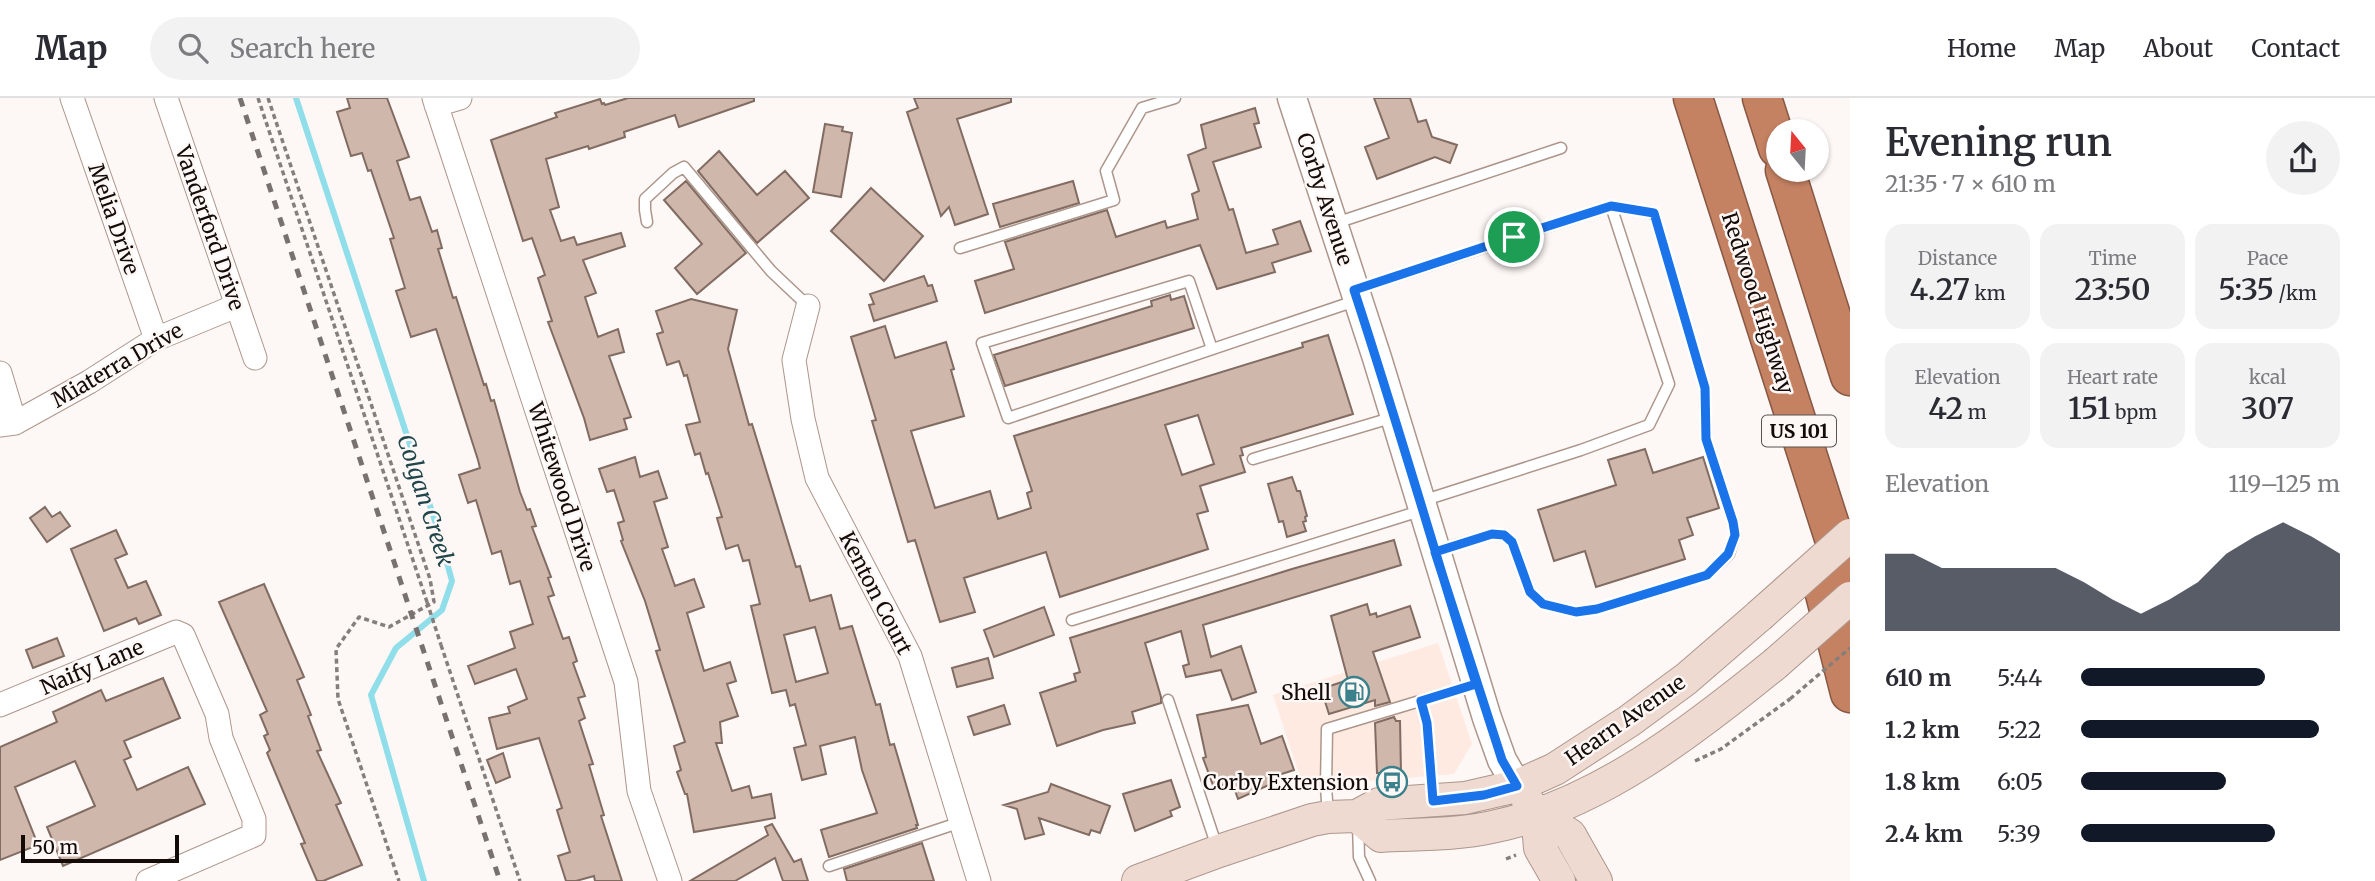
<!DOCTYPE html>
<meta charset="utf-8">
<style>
:root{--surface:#fff;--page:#f2f2f3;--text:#2b2b33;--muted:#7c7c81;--line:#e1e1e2;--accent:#111827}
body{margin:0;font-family:Merriweather,serif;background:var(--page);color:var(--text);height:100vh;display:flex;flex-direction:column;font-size:26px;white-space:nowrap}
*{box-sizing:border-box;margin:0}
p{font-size:23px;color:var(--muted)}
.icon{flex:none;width:38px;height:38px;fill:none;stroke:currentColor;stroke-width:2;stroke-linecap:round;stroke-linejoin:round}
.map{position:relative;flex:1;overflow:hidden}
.panel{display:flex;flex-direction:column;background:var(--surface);width:525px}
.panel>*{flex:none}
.needle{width:46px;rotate:342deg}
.controls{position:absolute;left:1766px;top:21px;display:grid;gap:14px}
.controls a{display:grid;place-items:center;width:63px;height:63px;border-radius:50%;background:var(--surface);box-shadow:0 2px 5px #0004;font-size:35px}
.scale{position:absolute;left:21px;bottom:18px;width:158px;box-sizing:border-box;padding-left:7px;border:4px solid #130b08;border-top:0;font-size:19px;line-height:24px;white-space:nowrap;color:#130b08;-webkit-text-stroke:5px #fdf7f5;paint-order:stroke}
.pin{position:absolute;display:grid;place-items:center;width:60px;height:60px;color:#fff;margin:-30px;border:4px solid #fff;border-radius:50%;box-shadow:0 2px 7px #0007}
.round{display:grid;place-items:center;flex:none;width:74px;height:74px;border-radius:37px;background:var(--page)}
.overview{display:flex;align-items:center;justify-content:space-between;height:119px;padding:0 35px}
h1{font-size:38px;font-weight:600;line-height:52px}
.stats{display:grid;grid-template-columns:repeat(3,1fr);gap:10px;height:119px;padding:7px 35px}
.stats div{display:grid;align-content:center;border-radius:18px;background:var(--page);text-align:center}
.stats b{font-size:30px;font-weight:600}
.stats small{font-size:19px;font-weight:400}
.stats p{font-size:19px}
.chart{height:196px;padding:14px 35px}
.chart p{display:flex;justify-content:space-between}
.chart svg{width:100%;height:126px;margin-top:7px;fill:var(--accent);opacity:.7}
ul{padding:0 35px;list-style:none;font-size:23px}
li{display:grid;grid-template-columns:112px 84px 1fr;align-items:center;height:52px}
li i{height:18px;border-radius:9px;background:var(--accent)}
header{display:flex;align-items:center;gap:42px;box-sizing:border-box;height:98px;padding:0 35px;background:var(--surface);border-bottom:2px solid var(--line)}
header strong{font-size:33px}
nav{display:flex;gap:38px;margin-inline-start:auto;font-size:24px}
.search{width:490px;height:63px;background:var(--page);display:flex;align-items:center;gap:18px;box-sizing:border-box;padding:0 24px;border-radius:38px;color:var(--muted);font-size:26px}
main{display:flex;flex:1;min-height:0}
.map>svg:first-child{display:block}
</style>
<header>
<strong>Map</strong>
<div class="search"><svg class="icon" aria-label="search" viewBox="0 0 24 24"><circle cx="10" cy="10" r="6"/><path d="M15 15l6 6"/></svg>Search here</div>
<nav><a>Home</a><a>Map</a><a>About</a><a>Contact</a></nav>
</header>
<main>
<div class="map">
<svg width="1850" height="783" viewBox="0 0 1850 783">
<rect width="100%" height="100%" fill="#fdf7f5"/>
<!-- built -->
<path fill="#feeae1" d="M1438 545 1472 646 1454 676 1303 688 1273 597Z"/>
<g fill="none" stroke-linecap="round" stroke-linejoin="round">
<!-- stream -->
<path stroke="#8fdee9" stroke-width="6" d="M296 0 438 432 452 483 442 512 396 550 371 597 424 783"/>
</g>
<!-- building -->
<path fill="#cfb7ac" stroke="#826c62" stroke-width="2" fill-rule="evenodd" d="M347 0H387L409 59 397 63 410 102 420 99 432 134 437 132 442 150 438 151 453 200 456 199 484 287 486 286 491 303 494 302 520 394 527 412 530 411 536 428 532 429 551 479 548 480 554 497 548 499 563 541 569 539 577 563 573 565 585 598 578 600 585 620 579 623 593 666 589 667 604 717 601 718 622 783H595L594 778 576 783H566L558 758 570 754 557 712 562 710 539 640 497 651 489 620 510 615 508 609 527 601 516 571 475 586 468 568 515 550 510 534 533 526 520 483 510 486 501 453 492 456 476 402 468 405 459 377 480 370 478 362 436 231 411 239 396 193 405 190 390 141 394 140 371 72 368 73 362 55 351 58 337 14 350 10Z
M628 0H754V3L679 29 675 17 624 34 625 39 589 51 588 48 546 61 559 109 550 112 561 143 574 139 577 147 621 135 625 148 583 162 596 195 585 199 598 239 618 231 624 254 609 258 631 319 624 321 627 331 590 342 584 320 548 224 552 223 538 180 545 177 532 140 523 143 491 42 557 19 555 15 600 1 602 6 604 5 605 7Z
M914 0H1011V4L957 21 988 116 955 127 949 109 941 118 907 14 918 10Z
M1374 0H1410L1418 24 1426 22 1432 39 1457 47 1450 65 1435 59 1377 81 1365 49 1389 40Z
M1255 10 1259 25 1254 26 1261 49 1213 64 1229 112 1233 111 1246 155 1278 146 1273 132 1300 123 1311 153 1272 165 1275 174 1217 191 1200 147 985 215 975 183 1014 171 1005 144 1107 112 1116 139 1165 123 1167 130 1198 121 1192 96 1199 93 1188 57 1206 50 1201 27Z
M825 26 843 29 842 33 852 35 841 99 813 94Z
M719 53 757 97 785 73 809 100 757 145 698 73Z
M686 83 746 155 697 196 675 170 702 146 664 102Z
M1073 83 1079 105 1000 129 993 106Z
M871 90 923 138 884 183 831 133Z
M924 178 928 188 932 187 937 203 874 223 869 207 874 206 870 196Z
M1170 197 1171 202 1184 198 1194 230 1005 288 994 257 1152 208 1151 203Z
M691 201 737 212 728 251 749 327 752 326 796 469 800 468 810 503 831 497 840 531 852 528 876 607 880 606 890 647 894 646 918 727H916L917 730 829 759 821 732 877 715 862 672 855 639 820 648 826 676 802 682 794 650 806 647 795 606 790 608 786 592 772 595 751 508 760 506 749 462 743 463 738 447 726 451 717 420 722 419 708 375 706 376 700 355 695 357 686 327 700 324 687 277 684 278 679 263 667 267 657 236 663 234 656 213ZM815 529 828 575 796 584 784 537Z
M885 228 895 260 946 244 954 271 951 272 964 318 911 333 935 410 990 393 998 421 1031 410 1027 395 1032 393 1014 338 1303 249 1302 245 1328 237 1353 316 1241 350 1243 357 1240 358 1245 374 1200 388 1208 413 1197 416 1208 451 1060 499 1046 454 964 480 975 514 940 524 915 442 908 444 872 323 876 322 851 239ZM1198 317 1214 366 1182 377 1165 327Z
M1645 351 1653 375 1703 359 1719 410 1687 420 1693 437 1679 442 1685 461 1596 489 1585 453 1554 463 1538 412 1616 387 1608 362Z
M635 359 640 379 658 373 667 400 654 404 668 449 662 451 675 488 694 481 704 509 687 515 704 573 730 564 736 583 727 586 738 618 720 624 722 645H716L732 693 749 688 752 700 771 696 775 720 694 734 687 696H685L677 674 681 672 674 648 685 644 656 553 660 552 645 503 621 443 623 442 618 425 624 423 614 392 607 394 599 371Z
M1292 379 1297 393H1300L1307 418 1305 419 1306 423 1303 424 1306 433 1287 439 1283 423 1279 424 1268 386Z
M45 409 52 419 60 414 70 428 47 444 30 420Z
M116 432 127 456 115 461 128 490 146 483 161 517 139 526 136 520 104 533 71 451Z
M1394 442 1401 467 1203 527 1211 559 1241 548 1256 594 1232 602 1221 572 1186 579 1183 568 1189 566 1181 533 1145 545 1161 599V605L1132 614 1135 625 1103 632 1057 648 1040 595 1076 583 1074 576 1080 574 1070 540 1292 471Z
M264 486 304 579 297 582 311 617 308 618 321 652 317 653 341 705 336 707 362 767 323 783H317L301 746 305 745 267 655 270 652 264 638 268 636 260 617 267 613 219 504Z
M1367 506 1370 517 1376 515 1377 519 1410 508 1420 539 1373 554 1390 604 1375 608V602L1329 616 1321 591 1348 582 1331 518Z
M1044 509 1054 537 994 559 984 532Z
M57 540 64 558 33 570 26 552Z
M988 560 993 580 957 589 952 570Z
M163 580 180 620 124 643 131 659 124 662 137 692 188 669 205 706 63 768 47 729 95 708 75 663 15 689 38 747 0 762V649L57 624 53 614 101 592 106 603Z
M1004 607 1010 626 974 637 968 619Z
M1248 607 1261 646 1282 638 1294 672 1269 680 1271 686 1238 701 1232 684 1214 690 1203 660 1206 659 1197 617Z
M1394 619 1396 623H1400L1401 675H1377L1375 625Z
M503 655 510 679 496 685 487 662Z
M1171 682 1180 709 1170 713 1172 718 1135 733 1123 696Z
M1051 686 1110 708 1100 735 1091 732 1089 737 1039 720 1044 736 1025 741 1017 711 1004 707 1048 694Z
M772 726 794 764 801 761 808 783H783L775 760 735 783H690L768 737 765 729Z
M922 745 934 783H847L844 771Z"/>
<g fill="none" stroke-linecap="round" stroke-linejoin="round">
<!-- service casing -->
<g stroke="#ad968b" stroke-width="13">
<path id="service" d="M647 124 645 112V101L673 75 684 69 771 173 808 208
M1336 125 1561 50
M960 150 1114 102 1106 73 1142 10 1175 0
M1357 191 1611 108 1669 286 1649 327 1581 352 1422 403
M1212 251 1189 183 982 245 1008 320 1358 202
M1253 361 1394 319
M1436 453 1492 436 1504 437 1512 444 1530 494 1543 506 1576 514 1597 511 1707 477 1729 456 1735 437 1733 424 1706 341 1705 290 1654 115 1611 108
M1072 522 1423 412
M1168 602 1218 752
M1421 603 1427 625 1433 701
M1328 717 1326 689 1327 631 1476 586
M1358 725 1359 759 1370 783
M829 768 961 724"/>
</g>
<!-- minor casing -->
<g stroke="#ad968b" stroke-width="25">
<path id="minor" d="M72 0 156 241
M166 0 255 260
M434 0 626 584 639 693 670 783
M436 7 460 0
M808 208 794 262 803 321 817 380 910 558 979 783
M0 275 15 325
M0 327 15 325 89 284 156 241 236 208
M0 607 176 534 183 537 217 616 221 640 254 721V737L148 783"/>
</g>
<!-- tertiary casing -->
<g stroke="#ad968b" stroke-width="31">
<path id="tertiary" d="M1292 0 1377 260 1487 620 1502 662 1517 688"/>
</g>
<!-- secondary casing -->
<g stroke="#ad968b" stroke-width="34">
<path id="secondary" d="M1528 704 1537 716 1570 737 1596 783
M1537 716 1540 750 1559 783
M1357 718 1381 738C1418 736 1456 737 1492 729 1597 708 1694 632 1775 566
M1138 783 1219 753 1312 722 1328 719 1357 718 1379 706 1465 700 1517 688 1555 671 1629 623 1686 581 1759 518"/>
</g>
<!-- motorway casing -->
<g stroke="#875843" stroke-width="41">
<path id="motorway" d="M1693 0 1850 490
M1762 0 1778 50
M1785 72 1850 278
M1822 484 1850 595"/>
</g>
<!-- path -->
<path stroke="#857e7b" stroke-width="3.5" stroke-dasharray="5 3.5" stroke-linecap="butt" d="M258 0 427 504
M268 0 430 481 434 504 389 529 359 519 336 551 338 601 399 783
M441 547 520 783
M1695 663 1721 651 1790 601
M1506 761 1516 757"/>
<!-- service -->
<use href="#service" stroke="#fff" stroke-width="10"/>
<!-- minor -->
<use href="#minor" stroke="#fff" stroke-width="23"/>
<!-- tertiary -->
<use href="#tertiary" stroke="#fff" stroke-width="28"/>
<!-- secondary -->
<use href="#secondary" stroke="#eedad0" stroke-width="32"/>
<!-- motorway -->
<use href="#motorway" stroke="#c58263" stroke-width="38"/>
<!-- rail -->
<path stroke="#78716f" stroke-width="5" stroke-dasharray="9 9" stroke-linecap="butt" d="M240 0 500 783"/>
<!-- secondary-bridge casing -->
<g stroke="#ad968b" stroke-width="34" stroke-linecap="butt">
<path id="secondary-bridge" d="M1759 518 1850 437
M1775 566 1850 500"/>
</g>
<!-- path-bridge -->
<path stroke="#857e7b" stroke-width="3.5" stroke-dasharray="5 3.5" stroke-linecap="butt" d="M427 504 441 547
M1790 601 1850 550"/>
<!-- secondary-bridge -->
<use href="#secondary-bridge" stroke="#eedad0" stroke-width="32"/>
</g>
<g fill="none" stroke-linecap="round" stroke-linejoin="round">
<!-- route casing -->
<g stroke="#fff" stroke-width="14">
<path id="route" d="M1514 139 1354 192C1397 323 1435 455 1476 586L1421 603 1427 625 1433 703 1484 697 1517 688 1502 662 1435 454 1492 436 1504 437 1512 444 1530 494 1543 506 1576 514 1597 511 1707 477 1728 456 1735 437 1733 424 1706 341 1705 290 1654 115 1611 108 1514 139"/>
</g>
<!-- route -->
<use href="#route" stroke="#1a73e8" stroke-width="9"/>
</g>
<!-- icons -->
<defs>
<g id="fuel-ring" transform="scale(1.575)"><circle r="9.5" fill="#fdf7f5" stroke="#3a818b" stroke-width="1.5"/><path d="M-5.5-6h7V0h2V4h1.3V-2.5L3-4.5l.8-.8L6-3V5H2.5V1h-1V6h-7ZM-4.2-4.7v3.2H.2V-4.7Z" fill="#3a818b"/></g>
<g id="bus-ring" transform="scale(1.575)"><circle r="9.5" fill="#fdf7f5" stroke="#3a818b" stroke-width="1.5"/><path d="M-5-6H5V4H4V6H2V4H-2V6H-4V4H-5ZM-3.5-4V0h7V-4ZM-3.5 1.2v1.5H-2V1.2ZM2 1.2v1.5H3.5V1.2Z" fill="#3a818b"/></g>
</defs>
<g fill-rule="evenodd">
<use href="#fuel-ring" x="1354" y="594"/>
<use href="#bus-ring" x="1392" y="684"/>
</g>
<g text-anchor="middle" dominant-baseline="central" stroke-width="5" stroke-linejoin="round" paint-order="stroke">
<!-- shield labels -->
<rect fill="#fdf7f5" stroke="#59524f" stroke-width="2" x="1762" y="317.5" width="74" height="31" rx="5"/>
<g font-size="19" font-weight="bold" fill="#130b08">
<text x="1799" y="333">US 101</text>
</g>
<!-- street labels -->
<g font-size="21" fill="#130b08" stroke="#fdf7f5">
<text transform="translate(1325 101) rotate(72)">Corby Avenue</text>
<text transform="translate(114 121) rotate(71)">Melia Drive</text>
<text transform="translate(210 130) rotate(71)">Vanderford Drive</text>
<text transform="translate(1758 205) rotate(72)">Redwood Highway</text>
<text transform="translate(117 267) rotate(-30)">Miaterra Drive</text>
<text transform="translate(562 389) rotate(72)">Whitewood Drive</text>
<text transform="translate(876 495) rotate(63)">Kenton Court</text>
<text transform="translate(92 569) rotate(-23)">Naify Lane</text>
<text transform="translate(1625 622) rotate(-35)">Hearn Avenue</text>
</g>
<!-- poi labels -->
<g font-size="21" fill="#130b08" stroke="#fdf7f5" text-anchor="end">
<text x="1331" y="594">Shell</text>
<text x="1369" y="684">Corby Extension</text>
</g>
<!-- water labels -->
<g font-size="23" font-style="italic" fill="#20464b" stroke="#fdf7f5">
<text transform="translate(426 402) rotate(72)">Colgan Creek</text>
</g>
</g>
</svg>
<div class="controls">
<a><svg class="needle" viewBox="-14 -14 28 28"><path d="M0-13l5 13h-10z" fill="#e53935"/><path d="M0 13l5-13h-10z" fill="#7c7c81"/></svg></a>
</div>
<div class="scale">50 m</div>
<div class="pin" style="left:1514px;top:139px;background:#1e9e55"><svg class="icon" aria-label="arrive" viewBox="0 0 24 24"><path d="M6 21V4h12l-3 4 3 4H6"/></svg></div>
</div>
<section class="panel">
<div class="overview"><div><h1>Evening run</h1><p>21:35 · 7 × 610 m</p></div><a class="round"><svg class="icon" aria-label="share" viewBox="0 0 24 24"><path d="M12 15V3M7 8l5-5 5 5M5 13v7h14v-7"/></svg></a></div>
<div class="stats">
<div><p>Distance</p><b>4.27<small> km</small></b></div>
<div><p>Time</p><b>23:50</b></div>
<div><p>Pace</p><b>5:35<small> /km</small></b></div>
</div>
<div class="stats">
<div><p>Elevation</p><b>42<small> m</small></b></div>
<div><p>Heart rate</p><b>151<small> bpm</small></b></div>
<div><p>kcal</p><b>307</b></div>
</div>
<div class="chart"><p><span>Elevation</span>119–125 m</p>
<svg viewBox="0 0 160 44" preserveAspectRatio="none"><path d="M0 44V17L10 17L20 22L30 22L40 22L50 22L60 22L70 27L80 33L90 38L100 33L110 27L120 17L130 11L140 6L150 11L160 17V44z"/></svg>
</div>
<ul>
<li><b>610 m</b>5:44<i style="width:71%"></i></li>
<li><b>1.2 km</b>5:22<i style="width:92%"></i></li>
<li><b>1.8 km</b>6:05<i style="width:56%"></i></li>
<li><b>2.4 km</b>5:39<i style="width:75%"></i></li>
</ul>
</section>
</main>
